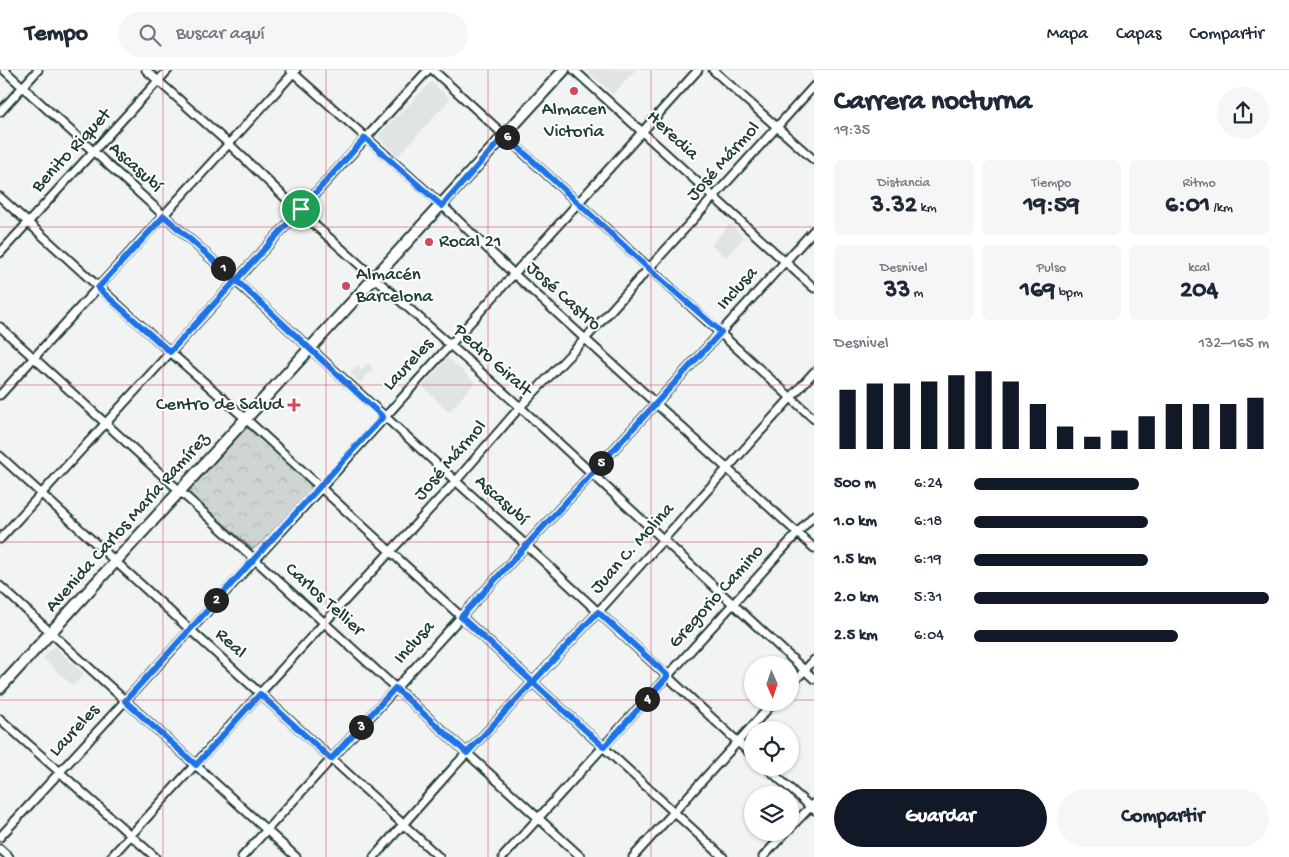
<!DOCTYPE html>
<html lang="es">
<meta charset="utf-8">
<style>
:root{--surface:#fff;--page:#f6f6f7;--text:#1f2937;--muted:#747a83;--line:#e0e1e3;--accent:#111827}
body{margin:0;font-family:"Gochi Hand",sans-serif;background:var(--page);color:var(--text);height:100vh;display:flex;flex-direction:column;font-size:19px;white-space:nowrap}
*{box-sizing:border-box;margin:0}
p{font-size:16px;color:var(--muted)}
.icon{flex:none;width:28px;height:28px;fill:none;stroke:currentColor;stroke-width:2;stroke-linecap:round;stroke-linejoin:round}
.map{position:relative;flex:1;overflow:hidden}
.details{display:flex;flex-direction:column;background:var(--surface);width:475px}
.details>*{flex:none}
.needle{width:32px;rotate:177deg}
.controls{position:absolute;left:744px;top:586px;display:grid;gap:10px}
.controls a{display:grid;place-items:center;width:55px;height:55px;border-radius:50%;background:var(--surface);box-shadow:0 1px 4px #0004;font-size:25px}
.pin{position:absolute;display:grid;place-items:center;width:42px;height:42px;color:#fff;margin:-21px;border:2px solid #fff;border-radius:50%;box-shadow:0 1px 5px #0007}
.km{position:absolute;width:25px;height:25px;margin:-12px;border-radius:50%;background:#222;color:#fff;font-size:14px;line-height:25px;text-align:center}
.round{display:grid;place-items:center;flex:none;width:52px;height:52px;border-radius:26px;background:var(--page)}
.overview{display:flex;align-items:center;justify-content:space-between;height:85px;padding:0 20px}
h1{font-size:28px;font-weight:700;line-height:38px}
.stats{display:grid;grid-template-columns:repeat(3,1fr);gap:8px;height:85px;padding:5px 20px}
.stats div{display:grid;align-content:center;border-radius:8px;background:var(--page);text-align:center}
.stats b{font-size:25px;font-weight:700}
.stats small{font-size:14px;font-weight:400}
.stats p{font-size:14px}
.chart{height:140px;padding:10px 20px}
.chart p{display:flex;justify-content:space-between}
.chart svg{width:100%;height:90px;margin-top:5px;stroke:var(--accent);stroke-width:6}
.action{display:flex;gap:10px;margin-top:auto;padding:10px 20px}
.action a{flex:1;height:58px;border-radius:30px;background:var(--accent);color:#fff;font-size:20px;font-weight:700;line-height:58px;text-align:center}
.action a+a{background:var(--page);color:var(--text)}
ul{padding:0 20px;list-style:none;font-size:16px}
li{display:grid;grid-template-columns:80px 60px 1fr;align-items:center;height:38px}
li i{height:12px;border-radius:6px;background:var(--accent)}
header{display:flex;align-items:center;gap:30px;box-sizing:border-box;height:70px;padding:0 25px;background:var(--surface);border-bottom:1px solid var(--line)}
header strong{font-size:24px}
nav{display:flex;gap:28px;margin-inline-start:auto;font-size:18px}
.search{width:350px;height:45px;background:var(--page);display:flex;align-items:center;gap:12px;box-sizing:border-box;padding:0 18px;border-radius:28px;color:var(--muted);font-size:19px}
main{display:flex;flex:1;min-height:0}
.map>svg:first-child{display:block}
</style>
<header>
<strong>Tempo</strong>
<div class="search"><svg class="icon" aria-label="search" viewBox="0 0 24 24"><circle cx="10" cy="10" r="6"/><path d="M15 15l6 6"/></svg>Buscar aquí</div>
<nav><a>Mapa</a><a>Capas</a><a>Compartir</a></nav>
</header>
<main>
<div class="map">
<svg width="814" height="787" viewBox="0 0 814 787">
<defs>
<pattern id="park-crowns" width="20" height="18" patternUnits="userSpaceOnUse" patternTransform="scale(1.25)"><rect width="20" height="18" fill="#ced5d3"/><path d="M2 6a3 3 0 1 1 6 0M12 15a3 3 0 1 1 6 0" fill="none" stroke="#b0b8b6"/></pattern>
</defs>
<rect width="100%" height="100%" fill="#f2f3f3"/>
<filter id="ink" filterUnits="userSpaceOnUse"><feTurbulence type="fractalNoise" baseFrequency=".02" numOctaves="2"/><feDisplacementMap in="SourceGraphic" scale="10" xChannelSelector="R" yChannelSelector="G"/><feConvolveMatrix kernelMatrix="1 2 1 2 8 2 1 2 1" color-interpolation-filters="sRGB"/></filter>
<g filter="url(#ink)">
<!-- built -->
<path fill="#e0e4e3" d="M586 0H635L613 24Z
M431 12 450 29 398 86 380 70 379 65Z
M730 154 744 167 726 187 711 175Z
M448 288 475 312 449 342 423 316Z
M367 293 373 299 360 313 350 303 357 296 361 300Z
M54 576 84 604 73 616 43 588Z"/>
<!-- park -->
<path fill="url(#park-crowns)" stroke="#768984" d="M246 358 252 360 310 414 311 420 260 474 253 479 191 425 189 421Z"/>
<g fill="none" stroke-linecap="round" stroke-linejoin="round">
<!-- minor casing -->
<g stroke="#1f3d34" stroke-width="11">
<path id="minor" d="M4 0 526 475 752 685
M146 0 229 74 299 141 520 337 814 609
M290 0 442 135 514 204 814 478
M433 0 814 349
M574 0 814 218
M713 0 814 90
M0 42 38 0
M0 127 170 282 246 349 723 787
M0 183 168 0
M0 257 581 787
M0 325 296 0
M0 386 439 787
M0 469 428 0
M0 516 296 787
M790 616 814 590
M0 649 155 787
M767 698 814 740
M790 758 814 733
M0 767 321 418 698 0
M0 779 9 787
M111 787 325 552 455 412 520 337 585 269 814 16
M242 787 814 160
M374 787 453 698 598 542 814 302
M503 787 814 445
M633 787 774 632
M763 787 786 762"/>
</g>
<!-- secondary casing -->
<g stroke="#1f3d34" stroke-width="14">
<path id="secondary" d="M0 618 564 0"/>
</g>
<!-- minor -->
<use href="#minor" stroke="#fff" stroke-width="7"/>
<!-- secondary -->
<use href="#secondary" stroke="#fff" stroke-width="10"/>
</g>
</g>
<g fill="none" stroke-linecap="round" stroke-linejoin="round" filter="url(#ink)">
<!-- route casing -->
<g stroke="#fff" stroke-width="10">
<path id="route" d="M301 139 239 207 236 210 170 282 98 218 164 146 231 206 236 210 383 347 125 631 196 695 260 624 331 689 395 618 467 683 598 542 668 606 604 677C556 634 509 590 461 547L721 262 648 198 505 65 442 136 365 68 301 139"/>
</g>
<!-- route -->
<use href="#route" stroke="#1a73e8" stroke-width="6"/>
</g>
<!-- grid -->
<path fill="none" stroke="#d1495b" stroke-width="1" stroke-opacity="0.55" d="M163 0V787M326 0V787M488 0V787M651 0V787M0 157H814M0 315H814M0 472H814M0 630H752M790 630H814"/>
<!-- markers -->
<g fill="#d1495b" stroke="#fff" stroke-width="2">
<circle cx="574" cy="21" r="5"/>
<circle cx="429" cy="172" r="5"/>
<circle cx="346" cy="216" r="5"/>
<path d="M291.5 327.5h5v5h5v5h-5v5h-5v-5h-5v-5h5z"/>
</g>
<g text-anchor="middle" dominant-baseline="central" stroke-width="4" stroke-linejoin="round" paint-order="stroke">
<!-- poi labels -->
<g font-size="19" fill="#1f3d34" stroke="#fff" text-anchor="start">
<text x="574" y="40" text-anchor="middle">Almacen<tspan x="574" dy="22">Victoria</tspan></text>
<text x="439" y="172">Rocal 21</text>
<text x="356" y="205">Almacén<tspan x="356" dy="22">Barcelona</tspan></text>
<text x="283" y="335" text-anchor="end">Centro de Salud</text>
</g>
<!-- street labels -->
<g font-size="19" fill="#1f3d34" stroke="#fff">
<text transform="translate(672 66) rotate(43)">Heredia</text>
<text transform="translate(72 81) rotate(-47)">Benito Riquet</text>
<text transform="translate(724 92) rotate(-48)">José Mármol</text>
<text transform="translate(135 98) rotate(42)">Ascasubí</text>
<text transform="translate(738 219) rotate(-48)">Inclusa</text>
<text transform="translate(563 227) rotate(42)">José Castro</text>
<text transform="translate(492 291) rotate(42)">Pedro Giralt</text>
<text transform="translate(409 295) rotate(-47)">Laureles</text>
<text transform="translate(451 391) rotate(-49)">José Mármol</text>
<text transform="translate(501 431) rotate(42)">Ascasubí</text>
<text transform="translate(128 453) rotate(-48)">Avenida Carlos María Ramírez</text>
<text transform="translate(633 479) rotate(-48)">Juan C. Molina</text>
<text transform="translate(717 527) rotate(-48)">Gregorio Camino</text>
<text transform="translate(324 530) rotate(42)">Carlos Tellier</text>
<text transform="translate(415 573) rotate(-48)">Inclusa</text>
<text transform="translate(230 574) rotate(43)">Real</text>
<text transform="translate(75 661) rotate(-47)">Laureles</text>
</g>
</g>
</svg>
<div class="controls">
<a><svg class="needle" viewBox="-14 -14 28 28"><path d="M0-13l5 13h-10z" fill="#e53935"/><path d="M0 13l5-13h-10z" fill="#747a83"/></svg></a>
<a><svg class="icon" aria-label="locate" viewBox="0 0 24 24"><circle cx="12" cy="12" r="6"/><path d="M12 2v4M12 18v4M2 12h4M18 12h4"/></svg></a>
<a><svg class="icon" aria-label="layers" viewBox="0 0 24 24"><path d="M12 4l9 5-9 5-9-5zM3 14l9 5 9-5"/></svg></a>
</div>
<div class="pin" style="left:301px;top:139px;background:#1e9e55"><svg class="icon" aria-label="arrive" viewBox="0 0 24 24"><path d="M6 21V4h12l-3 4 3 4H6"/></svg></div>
<b class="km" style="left:223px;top:198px">1</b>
<b class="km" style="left:216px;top:530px">2</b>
<b class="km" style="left:361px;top:657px">3</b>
<b class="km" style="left:647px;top:629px">4</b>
<b class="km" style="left:601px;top:393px">5</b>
<b class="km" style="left:507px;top:67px">6</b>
</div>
<section class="details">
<div class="overview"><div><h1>Carrera nocturna</h1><p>19:35</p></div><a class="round"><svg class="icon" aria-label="share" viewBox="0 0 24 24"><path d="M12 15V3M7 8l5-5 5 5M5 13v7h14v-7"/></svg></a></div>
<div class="stats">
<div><p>Distancia</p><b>3.32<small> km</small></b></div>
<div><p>Tiempo</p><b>19:59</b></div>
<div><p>Ritmo</p><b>6:01<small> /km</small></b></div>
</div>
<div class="stats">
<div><p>Desnivel</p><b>33<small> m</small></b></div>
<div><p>Pulso</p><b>169<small> bpm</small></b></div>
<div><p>kcal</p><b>204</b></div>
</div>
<div class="chart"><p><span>Desnivel</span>132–165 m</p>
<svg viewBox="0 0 160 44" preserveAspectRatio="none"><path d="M5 44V15M15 44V12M25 44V12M35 44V11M45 44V8M55 44V6M65 44V11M75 44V22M85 44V33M95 44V38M105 44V35M115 44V28M125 44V22M135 44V22M145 44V22M155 44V19"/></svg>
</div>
<ul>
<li><b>500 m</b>6:24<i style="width:56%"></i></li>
<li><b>1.0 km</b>6:18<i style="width:59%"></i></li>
<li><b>1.5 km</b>6:19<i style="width:59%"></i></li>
<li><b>2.0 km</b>5:31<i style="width:100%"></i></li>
<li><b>2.5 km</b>6:04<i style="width:69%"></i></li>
</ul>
<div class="action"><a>Guardar</a><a>Compartir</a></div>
</section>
</main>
